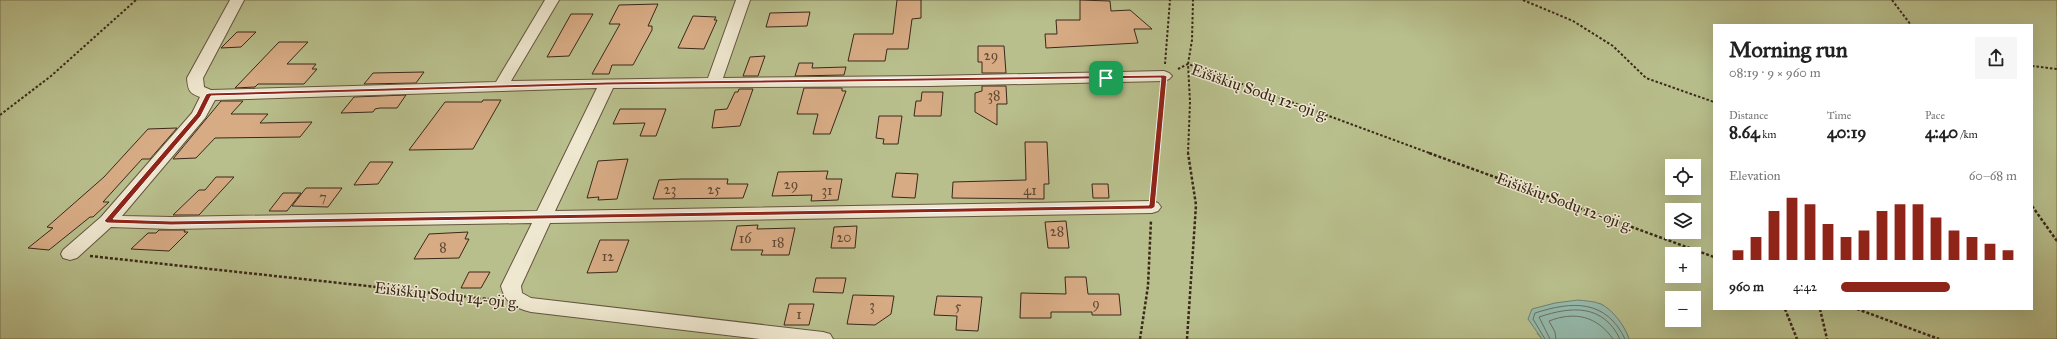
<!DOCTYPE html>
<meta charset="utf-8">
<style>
:root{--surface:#fff;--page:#f6f6f6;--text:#222;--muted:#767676;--accent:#8f2418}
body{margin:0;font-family:"IM FELL Great Primer",serif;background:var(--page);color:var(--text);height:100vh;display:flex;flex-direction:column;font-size:15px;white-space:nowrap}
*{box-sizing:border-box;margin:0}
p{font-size:13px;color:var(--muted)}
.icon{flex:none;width:22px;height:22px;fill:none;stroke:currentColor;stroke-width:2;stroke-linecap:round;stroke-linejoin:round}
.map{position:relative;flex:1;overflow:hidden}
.drawer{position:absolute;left:1713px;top:24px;width:320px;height:286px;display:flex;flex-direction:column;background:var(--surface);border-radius:0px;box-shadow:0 4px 16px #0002}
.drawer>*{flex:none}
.tools{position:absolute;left:1665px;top:159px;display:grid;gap:8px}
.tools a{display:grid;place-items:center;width:36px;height:36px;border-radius:0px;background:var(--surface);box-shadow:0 4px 16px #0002;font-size:20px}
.pin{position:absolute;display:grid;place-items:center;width:34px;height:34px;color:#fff;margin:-17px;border-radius:8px;box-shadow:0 2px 6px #0006}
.round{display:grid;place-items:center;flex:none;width:42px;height:42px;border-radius:0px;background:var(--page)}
.overview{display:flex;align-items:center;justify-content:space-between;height:68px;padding:0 16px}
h1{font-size:22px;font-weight:700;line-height:30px}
.stats{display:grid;grid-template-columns:repeat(3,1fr);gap:6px;height:68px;padding:4px 16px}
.stats div{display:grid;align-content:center}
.stats b{font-size:17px;font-weight:700}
.stats small{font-size:11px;font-weight:400}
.stats p{font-size:11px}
.chart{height:112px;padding:8px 16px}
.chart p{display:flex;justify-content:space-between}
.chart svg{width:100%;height:72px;margin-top:4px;stroke:var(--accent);stroke-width:6}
ul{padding:0 16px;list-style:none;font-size:13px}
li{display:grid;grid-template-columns:64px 48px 1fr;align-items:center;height:30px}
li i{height:10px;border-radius:5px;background:var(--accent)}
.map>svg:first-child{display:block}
</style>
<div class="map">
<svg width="2057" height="339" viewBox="0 0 2057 339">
<rect width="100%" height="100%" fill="#e6dbb6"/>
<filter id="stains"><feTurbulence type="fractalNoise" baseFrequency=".005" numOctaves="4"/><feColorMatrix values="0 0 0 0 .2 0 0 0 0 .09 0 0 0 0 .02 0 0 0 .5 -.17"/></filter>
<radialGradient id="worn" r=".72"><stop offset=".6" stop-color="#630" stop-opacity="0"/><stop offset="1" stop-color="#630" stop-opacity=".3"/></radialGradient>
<!-- green -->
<path fill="#b8bf8c" stroke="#797453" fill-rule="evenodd" d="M0 0H2057V339H1629C1624 324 1613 315 1601 304L1537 333 1542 339H0ZM1714 25H2032V309H1714ZM1672 166H1694V188H1672ZM1672 210H1694V232H1672ZM1672 254H1694V276H1672ZM1672 298H1694V320H1672Z"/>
<!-- water -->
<path fill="#96bbae" stroke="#718073" d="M1578 300C1585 301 1594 301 1601 304 1613 310 1625 326 1629 339H1542L1528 319 1532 309 1555 303Z"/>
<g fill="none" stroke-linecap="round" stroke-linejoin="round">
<!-- shore -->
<path stroke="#687264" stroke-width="1" d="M1545 339 1533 319 1535 313C1572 301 1606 299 1625 339
M1550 339 1539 317C1572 306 1603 304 1620 339
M1556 339 1555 332 1549 321C1575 311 1597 316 1613 339"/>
</g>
<!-- building -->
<path fill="#d7ab84" stroke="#3a281a" d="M897 0H921V18L912 19 908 49H887L885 61H848L854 34H893Z
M1080 0 1110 1 1111 11 1130 10 1152 29H1134L1138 43 1046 48 1045 34H1057L1056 20H1080Z
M658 4 648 26H652V30L633 65H612L609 74H592L620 24H609L619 5Z
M810 12 807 26 766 27 770 13Z
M571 14H593L569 56 547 57Z
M693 16 716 17 714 20H717L704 49 678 48Z
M237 32H256L241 47 221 48Z
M279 42H308L287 64H316L312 69H317L304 84H258L255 87 235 88Z
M978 46H1004L1006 73H982V62H978Z
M765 56 758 76H743L750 57Z
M799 63H813L812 68 846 67 844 75 795 76Z
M424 72 416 83 364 84 373 73Z
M982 86H1006L1007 104H997V125L975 112V93L982 91Z
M804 88H842V91H846L830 134H813L818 114H797Z
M739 89H753L740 126 712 128 715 110 727 109 735 92H738Z
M922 92H943L941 116H914L916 101H921Z
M406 95 397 108H380L375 109 373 112 341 113 354 97Z
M483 100H501L473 149 409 150 445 102H482Z
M221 101H243L231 114H268L260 123 312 122 300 137 215 138 196 158 173 159Z
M620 109H666L656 136H640L645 123 613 124Z
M879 116H902L898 144H883L884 139 876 138Z
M177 128 150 159H142L103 202H109L93 217H90L49 250 28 248 53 228 47 227 104 177 148 129Z
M1025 142H1047L1049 184H1044V199L952 198 953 182 1026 180Z
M628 159 617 199 598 200 599 197 587 198 598 161Z
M370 162H393L378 184 354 185Z
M828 171 826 179H842L838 200 811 201 812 195 772 196 778 172Z
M896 173 918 174 915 198 892 197Z
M216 177H234L199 215H173L199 190H205Z
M682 179H728L727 184H748L743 198 653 199 659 180Z
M1092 184H1108L1109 198H1093Z
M306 188H342L328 207 292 206Z
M283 193H301L287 211H269Z
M1066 221 1069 248H1048L1045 222Z
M758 225 757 229 795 228 789 255H761L763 250H731L737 226Z
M857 226 855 248H831L834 227Z
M159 230H185L184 232H188L169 251 131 249 148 233H156Z
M468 232 465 239H469L459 258 414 259 429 234Z
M600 240H629L617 272 587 273Z
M469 272H490L481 288H461Z
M1065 277H1086L1088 294H1119L1121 315H1092V312H1051V318H1020L1021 293 1066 294Z
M816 278H846L843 293 813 292Z
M853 295 894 296 891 314 875 325 847 324Z
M937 296 982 297 978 331 956 330 957 316 934 315Z
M789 304H814L809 325H784Z"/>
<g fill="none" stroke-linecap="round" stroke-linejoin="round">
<!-- minor casing -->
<g stroke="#655541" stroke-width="2">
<path id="minor" d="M230 0H244L203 78 204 87 211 90 496 82 545 0H559L511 81 708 78 736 0H750L723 78 930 76 1164 71 1169 73 1172 76 1169 79 1164 81 930 86 613 88 555 211 1152 201 1158 203 1161 207 1158 211 1152 213 550 223 521 286 522 293 531 298 823 332 830 334 833 339H760L531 312C515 308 505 303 501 286L532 223 171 229 111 227 77 258 70 260 63 258 61 254 63 250 101 217 192 113 200 97C189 93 188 90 187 78ZM597 88 537 211 171 217 122 216 205 118 215 100Z"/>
</g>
<!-- path-far1 -->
<path stroke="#3a281a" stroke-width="2" stroke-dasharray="2.5 2" stroke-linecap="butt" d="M1523 0 1573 21 1613 46 1646 78 1714 102
M1892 0 1911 25
M1165 64 1170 0
M2032 66 2057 69
M1178 69 1188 64 1432 154
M0 115 51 76 136 0
M1157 154 1163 89
M1188 154 1190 102 1188 64 1192 40 1193 0"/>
<!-- path -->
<path stroke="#3a281a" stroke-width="2.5" stroke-dasharray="3 2" stroke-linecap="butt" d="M1429 153 1714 257
M1153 193 1157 153
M2032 206 2057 241
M90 256 497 300
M1785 309 1797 339
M1820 309 1827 339
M1857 309 1939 339
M1140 339 1148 286 1151 220
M1187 339 1196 205 1188 153"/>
<!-- minor -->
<use href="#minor" fill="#efe8d0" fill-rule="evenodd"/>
</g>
<!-- route -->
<path fill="#8f2418" stroke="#fff" fill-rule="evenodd" d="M1164 75 1167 76 1155 207 1152 209 171 225 107 223 104 221 196 114 206 94 209 93 607 82ZM1161 78 1149 205 171 221 113 219 201 116 211 96 607 85Z"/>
<g text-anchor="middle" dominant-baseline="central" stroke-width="3" stroke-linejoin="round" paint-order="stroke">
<!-- number labels -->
<g font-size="14" fill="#614934">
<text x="991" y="55">29</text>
<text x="994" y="95">38</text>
<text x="791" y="184">29</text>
<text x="670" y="189">23</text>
<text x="714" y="189">25</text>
<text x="827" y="190">31</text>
<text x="1030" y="190">41</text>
<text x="323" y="197">7</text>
<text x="1057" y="231">28</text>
<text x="844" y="237">20</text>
<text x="745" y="238">16</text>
<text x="778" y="242">18</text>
<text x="443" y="247">8</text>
<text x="608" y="256">12</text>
<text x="1096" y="303">9</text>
<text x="872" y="305">3</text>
<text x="958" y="306">5</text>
<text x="799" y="314">1</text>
</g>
<!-- street labels -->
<g font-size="16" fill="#3a281a" stroke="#efe8d0">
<text transform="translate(1260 92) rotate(19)">Eišiškių Sodų 12-oji g.</text>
<text transform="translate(1565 202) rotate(20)">Eišiškių Sodų 12-oji g.</text>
<text transform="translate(447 295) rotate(6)">Eišiškių Sodų 14-oji g.</text>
</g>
</g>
<rect width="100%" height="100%" filter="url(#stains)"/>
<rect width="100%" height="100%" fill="url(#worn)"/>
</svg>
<div class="tools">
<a><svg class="icon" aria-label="locate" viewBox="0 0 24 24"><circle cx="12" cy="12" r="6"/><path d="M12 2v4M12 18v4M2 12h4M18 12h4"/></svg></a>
<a><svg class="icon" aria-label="layers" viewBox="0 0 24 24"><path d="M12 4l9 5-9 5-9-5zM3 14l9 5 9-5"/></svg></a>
<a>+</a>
<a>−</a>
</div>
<div class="pin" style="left:1106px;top:78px;background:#1e9e55"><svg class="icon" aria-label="arrive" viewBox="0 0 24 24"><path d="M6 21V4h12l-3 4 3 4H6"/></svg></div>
<section class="drawer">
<div class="overview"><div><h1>Morning run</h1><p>08:19 · 9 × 960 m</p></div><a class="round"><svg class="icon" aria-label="share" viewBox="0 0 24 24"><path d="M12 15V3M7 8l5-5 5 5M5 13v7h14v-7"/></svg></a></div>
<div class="stats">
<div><p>Distance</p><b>8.64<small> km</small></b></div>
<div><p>Time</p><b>40:19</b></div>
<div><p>Pace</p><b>4:40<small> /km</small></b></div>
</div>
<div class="chart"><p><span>Elevation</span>60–68 m</p>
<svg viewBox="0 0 160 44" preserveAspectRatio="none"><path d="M5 44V38M15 44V30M25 44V14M35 44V6M45 44V10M55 44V22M65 44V30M75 44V26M85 44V14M95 44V10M105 44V10M115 44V18M125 44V26M135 44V30M145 44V34M155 44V38"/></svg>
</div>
<ul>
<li><b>960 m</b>4:42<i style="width:62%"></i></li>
</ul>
</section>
</div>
